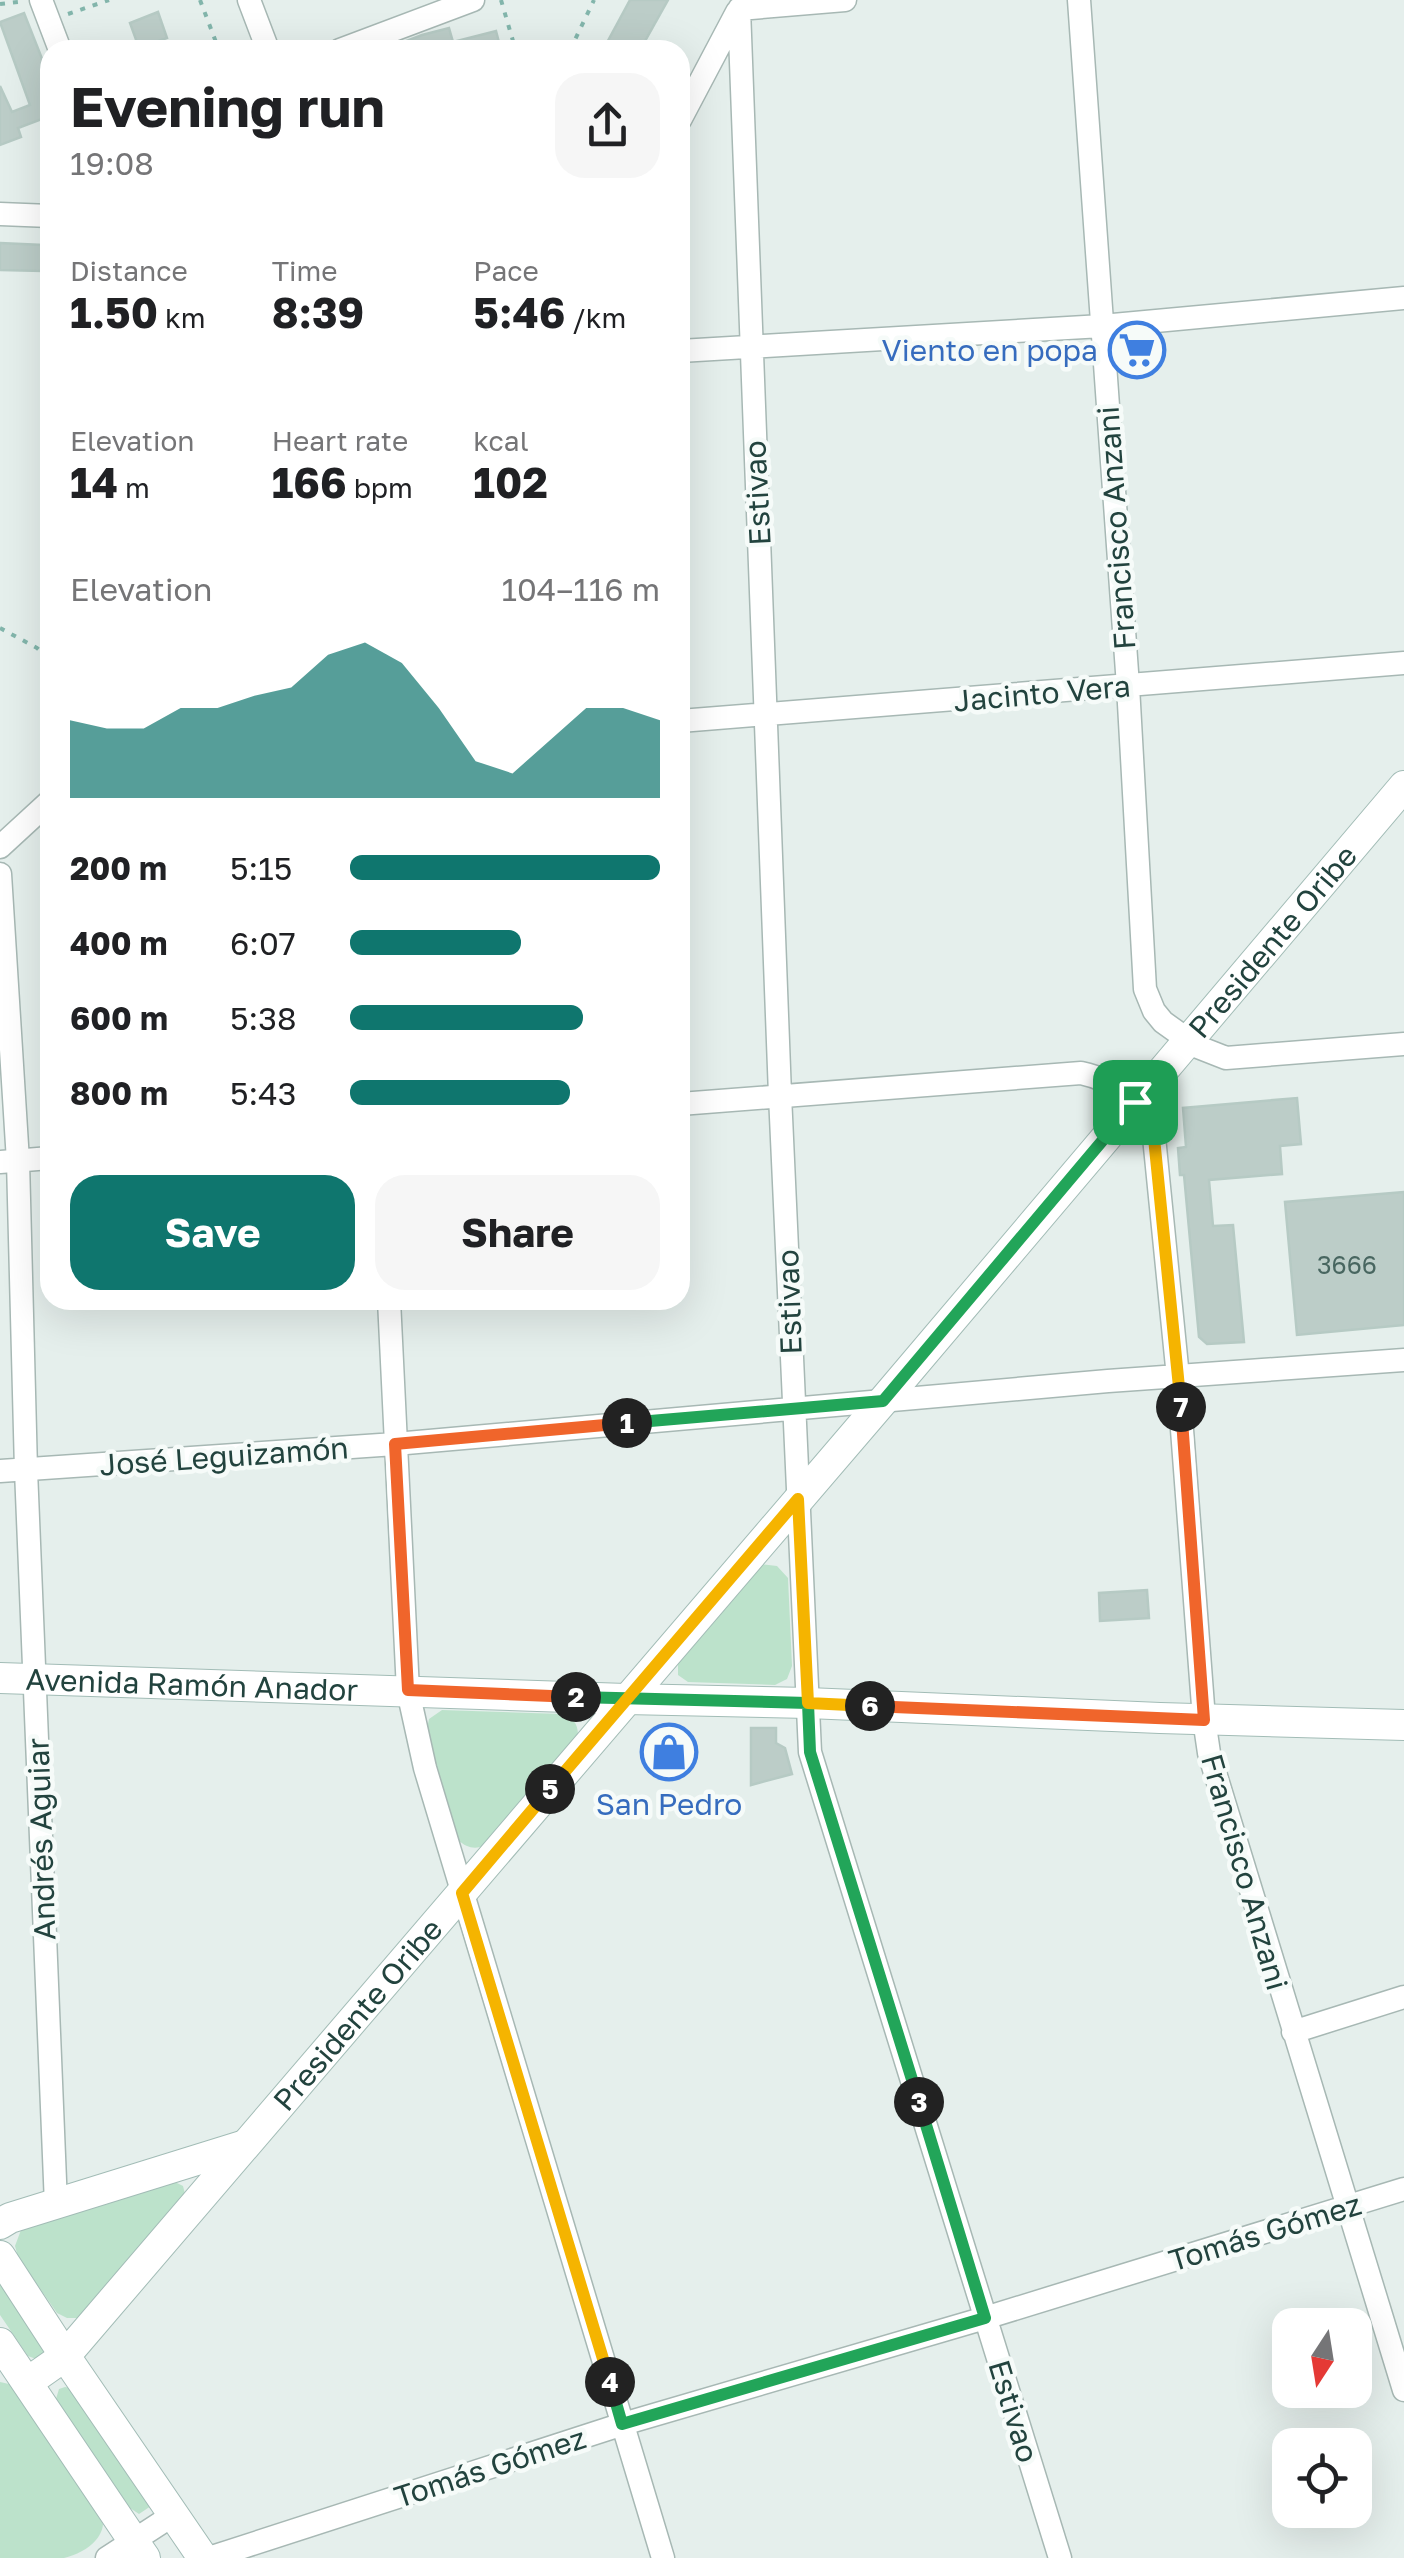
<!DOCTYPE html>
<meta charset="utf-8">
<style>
:root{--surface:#fff;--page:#f6f6f6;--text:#202124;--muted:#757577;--accent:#0f766e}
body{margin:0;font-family:"Golos Text",sans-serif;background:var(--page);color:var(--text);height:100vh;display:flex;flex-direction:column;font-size:38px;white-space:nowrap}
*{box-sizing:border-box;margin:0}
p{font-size:32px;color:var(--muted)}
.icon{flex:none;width:55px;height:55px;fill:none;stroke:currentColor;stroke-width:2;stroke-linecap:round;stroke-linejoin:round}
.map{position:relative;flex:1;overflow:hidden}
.side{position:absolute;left:40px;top:40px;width:650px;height:1270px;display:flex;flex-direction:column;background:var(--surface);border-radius:30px;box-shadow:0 10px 40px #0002}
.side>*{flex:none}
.needle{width:65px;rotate:192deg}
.buttons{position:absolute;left:1272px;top:2308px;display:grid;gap:20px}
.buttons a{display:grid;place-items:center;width:100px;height:100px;border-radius:20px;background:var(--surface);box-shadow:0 10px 40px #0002;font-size:50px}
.pin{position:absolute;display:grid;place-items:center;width:85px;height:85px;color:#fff;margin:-42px;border-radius:20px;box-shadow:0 5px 15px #0006}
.km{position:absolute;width:50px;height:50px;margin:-25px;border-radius:50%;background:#222;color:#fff;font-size:28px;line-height:50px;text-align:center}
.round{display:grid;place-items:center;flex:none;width:105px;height:105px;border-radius:30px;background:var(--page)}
.head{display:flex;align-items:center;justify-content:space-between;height:170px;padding:0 30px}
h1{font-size:55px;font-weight:700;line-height:75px}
.stats{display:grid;grid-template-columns:repeat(3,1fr);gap:15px;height:170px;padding:10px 30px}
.stats div{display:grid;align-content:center}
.stats b{font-size:42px;font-weight:700}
.stats small{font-size:28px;font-weight:400}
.stats p{font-size:28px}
.chart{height:280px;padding:20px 30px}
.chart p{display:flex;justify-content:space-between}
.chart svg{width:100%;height:180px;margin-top:10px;fill:var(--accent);opacity:.7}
.cta{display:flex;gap:20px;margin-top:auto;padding:20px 30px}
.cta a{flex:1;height:115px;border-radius:30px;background:var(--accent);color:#fff;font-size:40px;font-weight:700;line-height:115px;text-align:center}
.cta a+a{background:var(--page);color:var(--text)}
ul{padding:0 30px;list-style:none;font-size:32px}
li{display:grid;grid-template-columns:160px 120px 1fr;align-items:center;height:75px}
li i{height:25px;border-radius:12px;background:var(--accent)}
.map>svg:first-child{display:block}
</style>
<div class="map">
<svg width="1404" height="2558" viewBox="0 0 1404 2558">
<rect width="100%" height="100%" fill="#e5efec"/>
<!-- green -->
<path fill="#bce2cb" d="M761 1564 777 1566 788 1578 792 1666 787 1679 775 1685 688 1682 678 1675V1663Z
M442 1710 562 1714C572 1717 578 1723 578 1735L486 1845C475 1850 467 1848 458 1840L426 1733 429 1719Z
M175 2182 183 2186 185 2194 79 2318H67L57 2313 18 2257 15 2246 21 2230Z
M0 2280 44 2349 42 2355 36 2359 28 2356 0 2315Z
M0 2382 9 2384 17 2390 103 2524C102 2541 82 2554 64 2558 49 2558 17 2558 0 2558Z
M65 2387 71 2388 151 2506 139 2514 130 2508 56 2399 59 2389Z"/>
<!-- building -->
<path fill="#bccdc8" stroke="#b6cac4" stroke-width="2.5" d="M630 0H668L640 50H603Z
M158 12 167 38 139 48 130 23Z
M24 13 50 79V116L18 128 21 137 0 145V86L12 112 30 105 0 22Z
M449 28 453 42 496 31 501 50H388V48L422 35Z
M0 243 43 245 42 271 0 270Z
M1297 1098 1301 1144 1280 1146 1282 1174 1209 1180 1213 1226 1233 1225 1244 1342 1207 1344 1199 1337 1184 1175H1180L1178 1148 1186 1147 1183 1108Z
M1404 1192V1325L1297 1335 1285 1202Z
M1147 1590 1149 1618 1100 1621 1099 1593Z
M751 1728H776V1743L785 1748 792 1774 751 1785Z
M665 1744H693V1765H671L659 1776 646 1763Z"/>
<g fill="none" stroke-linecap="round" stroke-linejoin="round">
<!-- street casing -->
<g stroke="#a7b8b4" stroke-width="25">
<path id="street" d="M41 0 60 50
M249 0 268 50
M845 0 739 9 780 1095 810 1752 1060 2558
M1079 0 1128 686 1145 989 1154 1011 1163 1022 1198 1047 1226 1058 1404 1044
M340 50 473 0
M680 120 737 12
M0 214 50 216
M680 351 1102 326 1404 298
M680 721 1404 663
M0 847 50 801
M0 874 18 1161 26 1470 56 2205
M680 1104 1081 1073C1118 1081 1141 1102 1154 1137L1178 1377 1204 1719 1209 1753 1404 2390
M0 1162 50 1158
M389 1300 408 1691 425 1768 663 2558
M0 1471 395 1444 1108 1381 1404 1360
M1293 2032 1404 1997
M107 2558 173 2515
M209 2558 623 2424 985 2318 1404 2189"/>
</g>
<!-- secondary casing -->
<g stroke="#a2bcb6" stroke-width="32">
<g id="secondary">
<path id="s1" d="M0 1678 626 1699 808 1703 1160 1718 1404 1725"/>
<path d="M0 2224 10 2218 245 2145"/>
<path d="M0 2256 65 2356 203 2558"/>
<path d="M0 2343 145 2558"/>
<path id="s2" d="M28 2382 65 2356 883 1401 1404 786"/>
</g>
</g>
<!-- path -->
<path stroke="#82b5ab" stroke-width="4" stroke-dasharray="5 8" stroke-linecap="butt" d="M200 0 219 50
M501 0 513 41V50
M0 4 18 2
M68 14 109 0
M570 50 594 0
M0 628 37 648 50 660"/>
<!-- street -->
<use href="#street" stroke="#fff" stroke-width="22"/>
<!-- secondary -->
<use href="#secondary" stroke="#fff" stroke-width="30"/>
</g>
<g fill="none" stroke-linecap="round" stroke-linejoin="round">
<!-- split-1 casing -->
<g stroke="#fff" stroke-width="20">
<path id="split-1" d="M627 1423 883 1401 1135 1102"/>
</g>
<!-- split-2 casing -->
<g stroke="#fff" stroke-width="20">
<path id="split-2" d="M576 1697 408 1690 395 1444 627 1423"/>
</g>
<!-- split-3 casing -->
<g stroke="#fff" stroke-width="20">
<path id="split-3" d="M576 1697 808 1703 810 1752 919 2102"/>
</g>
<!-- split-4 casing -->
<g stroke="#fff" stroke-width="20">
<path id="split-4" d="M610 2382 622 2424 985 2318 919 2102"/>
</g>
<!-- split-5 casing -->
<g stroke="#fff" stroke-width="20">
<path id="split-5" d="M550 1789 462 1893 610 2382"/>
</g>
<!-- split-6 casing -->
<g stroke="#fff" stroke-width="20">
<path id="split-6" d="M550 1789 798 1499 808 1703 870 1706"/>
</g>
<!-- split-7 casing -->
<g stroke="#fff" stroke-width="20">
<path id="split-7" d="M870 1706 1204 1720 1181 1407"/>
</g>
<!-- split-8 casing -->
<g stroke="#fff" stroke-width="20">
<path id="split-8" d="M1135 1102 1146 1118 1154 1138 1181 1407"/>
</g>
<!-- split-1 -->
<use href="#split-1" stroke="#22a559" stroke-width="12"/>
<!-- split-2 -->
<use href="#split-2" stroke="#f0652b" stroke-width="12"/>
<!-- split-3 -->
<use href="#split-3" stroke="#22a559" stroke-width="12"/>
<!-- split-4 -->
<use href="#split-4" stroke="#22a559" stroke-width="12"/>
<!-- split-5 -->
<use href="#split-5" stroke="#f5b400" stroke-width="12"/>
<!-- split-6 -->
<use href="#split-6" stroke="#f5b400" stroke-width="12"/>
<!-- split-7 -->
<use href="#split-7" stroke="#f0652b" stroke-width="12"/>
<!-- split-8 -->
<use href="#split-8" stroke="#f5b400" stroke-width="12"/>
</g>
<!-- icons -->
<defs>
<g id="supermarket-ring" transform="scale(2.875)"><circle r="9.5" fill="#f6fbf9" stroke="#3f7fe0" stroke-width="1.5"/><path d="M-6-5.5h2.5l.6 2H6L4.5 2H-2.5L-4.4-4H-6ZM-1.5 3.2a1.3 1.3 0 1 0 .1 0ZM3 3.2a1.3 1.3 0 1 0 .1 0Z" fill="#3f7fe0"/></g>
<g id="shop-ring" transform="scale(2.875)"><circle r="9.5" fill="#f6fbf9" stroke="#3f7fe0" stroke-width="1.5"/><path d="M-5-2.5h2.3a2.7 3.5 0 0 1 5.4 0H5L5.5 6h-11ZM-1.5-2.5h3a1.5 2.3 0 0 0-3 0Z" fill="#3f7fe0"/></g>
</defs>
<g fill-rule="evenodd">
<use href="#supermarket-ring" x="1137" y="350"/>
<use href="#shop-ring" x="669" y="1752"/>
</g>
<g text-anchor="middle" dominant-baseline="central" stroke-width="9" stroke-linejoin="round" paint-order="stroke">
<!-- number labels -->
<g font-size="25" fill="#486660">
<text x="1347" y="1264">3666</text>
</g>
<!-- shop labels -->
<g font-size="30" fill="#366cbe" stroke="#f6fbf9" text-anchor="end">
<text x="1098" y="350">Viento en popa</text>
<text x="669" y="1804" text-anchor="middle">San Pedro</text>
</g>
<!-- street labels -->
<g font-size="30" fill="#22433e" stroke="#f6fbf9">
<text transform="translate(757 493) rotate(-93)">Estivao</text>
<text transform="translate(1116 528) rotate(-94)">Francisco Anzani</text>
<text transform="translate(1042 693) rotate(-5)">Jacinto Vera</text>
<text stroke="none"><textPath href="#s2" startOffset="1905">Presidente Oribe</textPath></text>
<text transform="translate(789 1302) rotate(-92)">Estivao</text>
<text transform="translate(224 1456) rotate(-4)">José Leguizamón</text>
<text stroke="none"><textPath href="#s1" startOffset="192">Avenida Ramón Anador</textPath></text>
<text transform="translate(41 1839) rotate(-92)">Andrés Aguiar</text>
<text transform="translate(1245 1872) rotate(74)">Francisco Anzani</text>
<text stroke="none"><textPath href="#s2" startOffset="495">Presidente Oribe</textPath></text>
<text transform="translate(1265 2232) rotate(-17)">Tomás Gómez</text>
<text transform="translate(1014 2411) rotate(73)">Estivao</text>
<text transform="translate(490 2467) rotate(-18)">Tomás Gómez</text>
</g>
</g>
</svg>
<div class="buttons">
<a><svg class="needle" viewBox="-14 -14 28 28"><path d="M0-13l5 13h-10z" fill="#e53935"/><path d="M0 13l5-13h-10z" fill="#757577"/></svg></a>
<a><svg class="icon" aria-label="locate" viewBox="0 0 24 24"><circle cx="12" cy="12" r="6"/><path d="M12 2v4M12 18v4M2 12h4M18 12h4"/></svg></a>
</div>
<div class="pin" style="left:1135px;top:1102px;background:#1e9e55"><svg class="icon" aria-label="arrive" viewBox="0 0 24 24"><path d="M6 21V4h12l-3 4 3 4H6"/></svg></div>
<b class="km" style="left:627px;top:1423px">1</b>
<b class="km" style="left:576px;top:1697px">2</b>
<b class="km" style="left:919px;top:2102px">3</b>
<b class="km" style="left:610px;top:2382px">4</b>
<b class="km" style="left:550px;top:1789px">5</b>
<b class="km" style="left:870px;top:1706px">6</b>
<b class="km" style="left:1181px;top:1407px">7</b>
<section class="side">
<div class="head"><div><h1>Evening run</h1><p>19:08</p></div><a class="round"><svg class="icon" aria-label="share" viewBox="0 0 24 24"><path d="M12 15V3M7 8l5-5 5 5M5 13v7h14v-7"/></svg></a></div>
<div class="stats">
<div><p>Distance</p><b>1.50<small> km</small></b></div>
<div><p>Time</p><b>8:39</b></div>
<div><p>Pace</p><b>5:46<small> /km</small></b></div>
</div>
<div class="stats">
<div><p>Elevation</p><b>14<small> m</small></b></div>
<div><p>Heart rate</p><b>166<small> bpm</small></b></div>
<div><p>kcal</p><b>102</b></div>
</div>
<div class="chart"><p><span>Elevation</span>104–116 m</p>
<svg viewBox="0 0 160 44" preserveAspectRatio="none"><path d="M0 44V25L10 27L20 27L30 22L40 22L50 19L60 17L70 9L80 6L90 11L100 22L110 35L120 38L130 30L140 22L150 22L160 25V44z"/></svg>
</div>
<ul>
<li><b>200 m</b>5:15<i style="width:100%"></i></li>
<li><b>400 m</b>6:07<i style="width:55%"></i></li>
<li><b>600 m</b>5:38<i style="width:75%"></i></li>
<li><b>800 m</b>5:43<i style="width:71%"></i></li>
</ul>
<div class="cta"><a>Save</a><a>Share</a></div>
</section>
</div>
